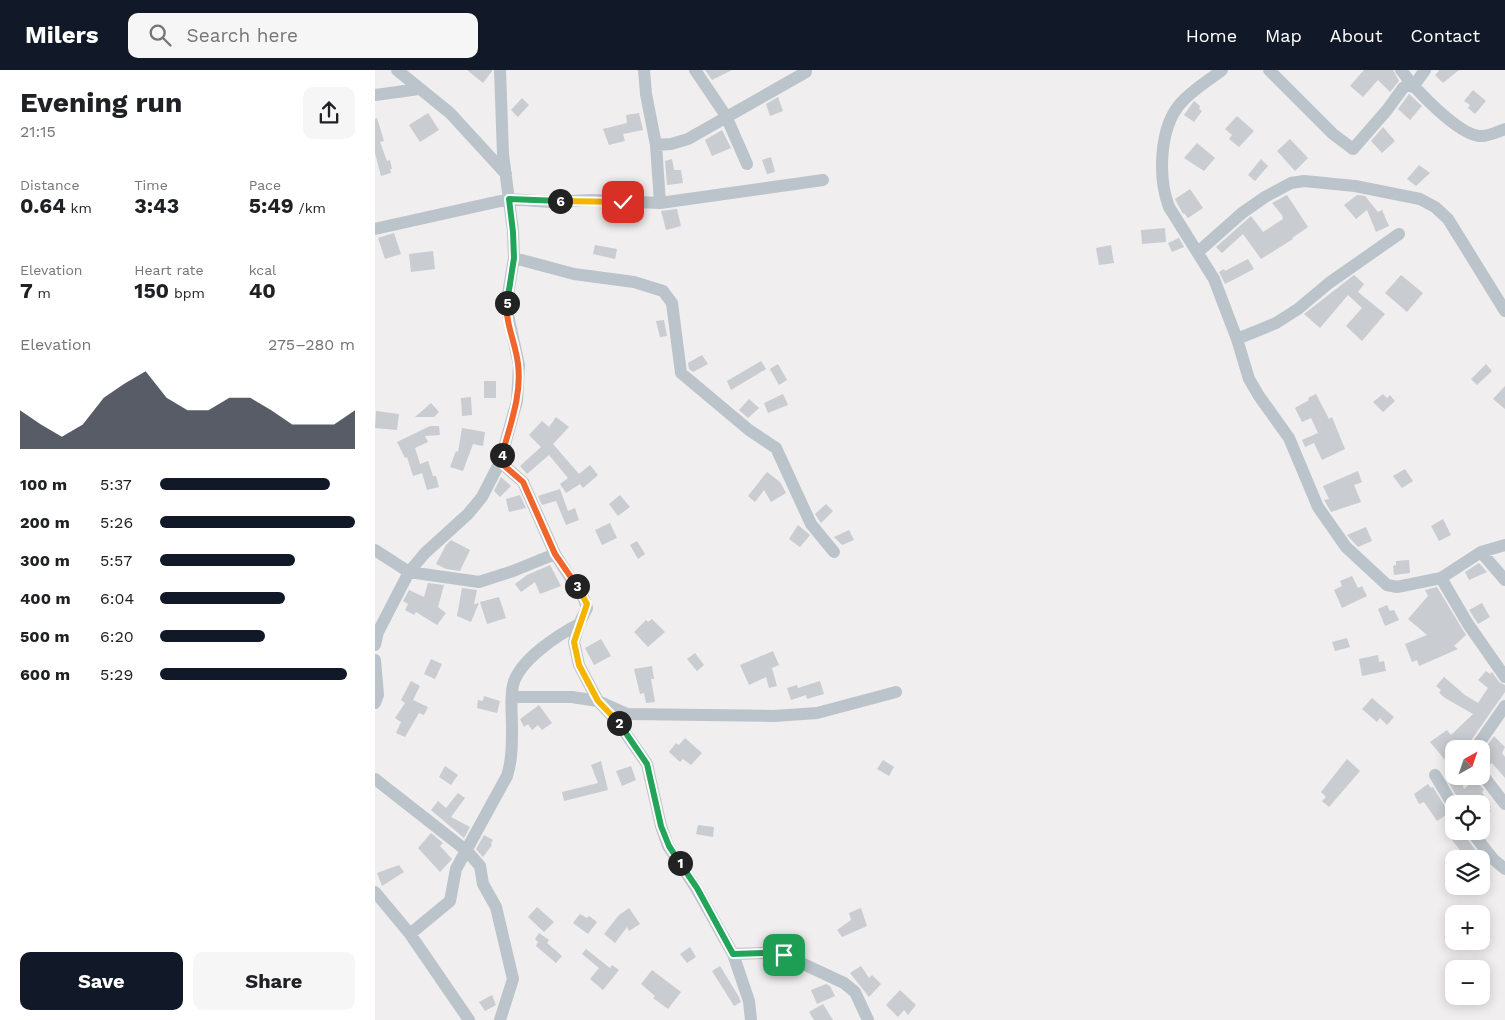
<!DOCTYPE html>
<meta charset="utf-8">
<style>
:root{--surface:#fff;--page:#f6f6f6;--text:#202124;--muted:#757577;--accent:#111827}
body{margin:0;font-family:"Work Sans",sans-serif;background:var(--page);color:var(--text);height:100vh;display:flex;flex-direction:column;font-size:19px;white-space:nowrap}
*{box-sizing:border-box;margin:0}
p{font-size:16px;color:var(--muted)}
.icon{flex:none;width:28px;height:28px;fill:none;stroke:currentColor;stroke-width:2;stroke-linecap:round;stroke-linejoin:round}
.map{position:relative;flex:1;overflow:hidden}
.drawer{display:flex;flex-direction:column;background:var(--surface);width:375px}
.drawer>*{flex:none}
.needle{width:32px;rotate:40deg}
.controls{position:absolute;left:1070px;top:670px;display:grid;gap:10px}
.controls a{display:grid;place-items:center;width:45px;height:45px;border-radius:10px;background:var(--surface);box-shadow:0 2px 12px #0003;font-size:25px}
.pin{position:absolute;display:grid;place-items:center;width:42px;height:42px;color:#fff;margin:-21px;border-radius:10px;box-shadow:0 2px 8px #0006}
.km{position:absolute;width:25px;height:25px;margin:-12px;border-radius:50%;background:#222;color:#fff;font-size:14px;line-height:25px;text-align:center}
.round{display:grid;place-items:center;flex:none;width:52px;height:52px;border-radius:10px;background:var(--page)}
.head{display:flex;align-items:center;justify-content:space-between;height:85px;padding:0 20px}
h1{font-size:28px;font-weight:700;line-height:38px}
.metrics{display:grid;grid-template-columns:repeat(3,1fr);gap:8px;height:85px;padding:5px 20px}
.metrics div{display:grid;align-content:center}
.metrics b{font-size:21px;font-weight:700}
.metrics small{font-size:14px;font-weight:400}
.metrics p{font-size:14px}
.chart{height:140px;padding:10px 20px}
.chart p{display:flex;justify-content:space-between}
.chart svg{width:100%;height:90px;margin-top:5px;fill:var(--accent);opacity:.7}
.action{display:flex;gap:10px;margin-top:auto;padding:10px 20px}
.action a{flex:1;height:58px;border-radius:10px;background:var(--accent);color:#fff;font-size:20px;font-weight:700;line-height:58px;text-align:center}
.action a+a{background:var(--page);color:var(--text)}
ul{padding:0 20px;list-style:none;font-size:16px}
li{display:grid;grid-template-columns:80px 60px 1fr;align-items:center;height:38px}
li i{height:12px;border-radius:6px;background:var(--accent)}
header{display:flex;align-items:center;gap:30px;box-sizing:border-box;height:70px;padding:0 25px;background:var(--accent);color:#fff}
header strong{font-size:24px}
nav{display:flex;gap:28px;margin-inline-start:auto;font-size:18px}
.search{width:350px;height:45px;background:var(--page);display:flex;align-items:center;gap:12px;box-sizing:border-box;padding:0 18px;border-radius:10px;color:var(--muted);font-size:19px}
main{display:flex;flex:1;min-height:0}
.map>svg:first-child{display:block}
</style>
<header>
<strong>Milers</strong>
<div class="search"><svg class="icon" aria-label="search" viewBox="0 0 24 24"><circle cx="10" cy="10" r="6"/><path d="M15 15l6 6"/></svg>Search here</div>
<nav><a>Home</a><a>Map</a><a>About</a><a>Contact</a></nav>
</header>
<main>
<section class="drawer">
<div class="head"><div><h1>Evening run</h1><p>21:15</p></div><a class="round"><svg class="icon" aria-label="share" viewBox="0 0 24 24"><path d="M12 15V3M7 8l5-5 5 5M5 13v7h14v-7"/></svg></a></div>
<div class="metrics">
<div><p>Distance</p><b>0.64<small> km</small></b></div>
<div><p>Time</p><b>3:43</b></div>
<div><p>Pace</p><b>5:49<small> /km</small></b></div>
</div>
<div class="metrics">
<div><p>Elevation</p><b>7<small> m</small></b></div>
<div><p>Heart rate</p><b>150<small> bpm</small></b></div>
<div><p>kcal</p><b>40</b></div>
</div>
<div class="chart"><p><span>Elevation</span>275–280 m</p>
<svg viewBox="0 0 160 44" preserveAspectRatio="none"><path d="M0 44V25L10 32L20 38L30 32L40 19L50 12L60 6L70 19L80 25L90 25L100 19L110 19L120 25L130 32L140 32L150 32L160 25V44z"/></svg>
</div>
<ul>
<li><b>100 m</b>5:37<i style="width:87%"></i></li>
<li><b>200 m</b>5:26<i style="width:100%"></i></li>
<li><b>300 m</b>5:57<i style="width:69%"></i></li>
<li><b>400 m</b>6:04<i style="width:64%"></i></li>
<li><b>500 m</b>6:20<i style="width:54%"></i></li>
<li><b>600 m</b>5:29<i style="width:96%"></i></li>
</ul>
<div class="action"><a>Save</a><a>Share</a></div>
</section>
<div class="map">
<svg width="1130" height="950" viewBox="0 0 1130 950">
<rect width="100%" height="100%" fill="#f0eeee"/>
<!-- building -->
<path fill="#c9ccd0" d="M92 0H117V1L108 13Z
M330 0H357L337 10Z
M989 0H1018L1024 11 1015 22 1003 10 988 27 975 16Z
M1063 0H1084L1068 13 1060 5 1064 1Z
M1098 20 1111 31 1100 44 1093 38 1095 35 1089 31Z
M1034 24 1047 36 1035 50 1023 39Z
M403 27 408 41 395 46 391 34Z
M147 28 154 35 143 47 136 40Z
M819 31 825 36 824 39 827 41 819 52 809 45Z
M53 43 64 60 45 72 34 55Z
M264 43 268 60 248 64 250 71 234 75 228 59 252 53 251 45Z
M862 46 879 61 864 77 854 69 857 65 850 59Z
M2 48 9 71 5 72 12 91 15 90 17 99H15L16 103 6 106 0 83V49Z
M1008 57 1020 71 1007 83 996 71Z
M347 60 356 78 337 86 330 70Z
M915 69 933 88 920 101 902 81Z
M822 73 840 88 829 101 809 88Z
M396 87 400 102 392 104 387 90Z
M297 89 299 100H306L308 113 292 115 290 91Z
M886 89 893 96 880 111 873 105Z
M1044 95 1055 103 1041 116 1032 109Z
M815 119 828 138 813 148 809 143 808 144 800 129Z
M912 125 933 157 917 168 918 169 886 189 868 164 847 183 841 177 876 146 888 162 908 149 907 145 897 133Z
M982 125 990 126 1003 142 1007 140 1014 156 1001 162 992 140 981 149 969 135Z
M302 139 306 156 291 160 286 141Z
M790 158 791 172 767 174 766 160Z
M19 163 26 184 10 189 3 168Z
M804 168 809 177 797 182 793 173Z
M220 175 242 179 240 189 218 184Z
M736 175 739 193 724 195 721 178Z
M58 181 60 199 36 202 34 184Z
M873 189 879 199 850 214 844 202 849 199 850 201Z
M979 205 989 214 983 222 1010 244 987 271 971 256 987 238 973 225 945 258 929 244Z
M1026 205 1048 223 1032 242 1010 223Z
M289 250 292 266 285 267 281 251Z
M327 285 333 294 318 302 314 299 313 293Z
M386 291 391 299 356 320 352 311Z
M403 294 412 310 404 315 395 299Z
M1111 294 1117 301 1102 315 1096 309Z
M109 311H121V328H109Z
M1130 316V339L1118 329Z
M408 324 413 335 393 343 389 333Z
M941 324 954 349 957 347 970 379 947 390 939 373 930 377 927 370 943 363 936 348 927 352 920 338 934 330 933 328Z
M1008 324 1012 328 1015 325 1020 331 1008 342 998 332Z
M96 327 97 345 87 346 86 328Z
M374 329 384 338 373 348 364 340Z
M56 333 64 342 59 347H40Z
M1 341 24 344 22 360 0 358Z
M181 347 194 357 178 374 204 404 215 395 223 405 208 418 205 414 191 423 185 414 193 408 174 385 152 404 145 396 166 377 154 365 167 351 174 357Z
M55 356H64L65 365 50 366 53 372 40 378 45 394 53 391 58 406H61L64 417 52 420 47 403 38 406 32 387 30 388 22 372Z
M87 358 110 362 108 376 98 374 88 401 75 397 81 381 83 382Z
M1030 399 1038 411 1027 418 1018 406Z
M983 401 987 412 979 415 986 432 956 442 949 430 954 429 948 416Z
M392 402 405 412 411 423 396 432 389 420 380 432 373 426Z
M126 407 136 416 125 427 119 421Z
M185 419 193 441 200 438 204 450 191 455 181 431 167 435 163 426Z
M145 425 151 438 134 442 131 429Z
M245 425 255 437 243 446 234 434Z
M451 434 458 441 446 453 440 444Z
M1068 449 1076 465 1064 471 1056 456Z
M235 453 242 468 227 475 220 460Z
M423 455 435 465 425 477 414 469Z
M991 457 997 471 983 477 972 465Z
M474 460 479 470 467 475 459 467Z
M76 470 95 480 85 501 71 499 61 494 71 475Z
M262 471 270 484 263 489 255 475Z
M1034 490 1035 503 1019 505 1018 496 1021 495V491Z
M1104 493 1112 502 1094 510 1090 502Z
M175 495 186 516 165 524 160 512 146 522 140 514 152 505Z
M977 506 983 518 987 516 992 526 967 538 959 520 967 516 965 511Z
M53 513 69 515 63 537 71 543 62 555 41 542 39 545 30 540 33 534 28 531 34 520 49 527Z
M1062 517 1091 565 1079 576 1083 579 1044 596 1042 590 1037 592 1030 574 1052 565 1033 549 1053 526 1050 520Z
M87 518 102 520 99 534 104 533 96 552 82 546Z
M124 527 131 548 112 554 105 532Z
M1107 533 1115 547 1103 554 1094 540Z
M1012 535 1015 541 1019 540 1024 550 1010 556 1003 539Z
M277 549 290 562 273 577 259 562 271 550 273 552Z
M972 568 975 577 960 581 957 572Z
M226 569 236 586 219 595 210 578Z
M398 581 404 595 397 598 402 616 394 618 391 607 374 615 365 595Z
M320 583 329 595 322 601 312 589Z
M1003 585 1004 592 1009 591 1011 601 987 606 984 589Z
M56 589 67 594 60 609 49 604Z
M277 596 279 609H276L280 632 271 633 269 623 265 624 259 599Z
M1111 601 1115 604 1117 602 1124 612 1130 615V622L1097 669 1092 675 1090 673 1083 679H1079V682L1070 690 1055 672 1072 660 1076 665 1098 644 1070 628 1064 623 1066 620 1061 616 1069 607 1090 625 1103 633 1113 618 1103 610Z
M36 611 45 616 38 630 53 637 49 645 44 643 30 667 21 663 26 652 20 648 30 633 26 630Z
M445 611 449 624 432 629 431 625 416 630 412 618 422 615 423 618Z
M109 626 125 631 122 643 102 638 103 630 108 631Z
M997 628 1019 647 1012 655 1005 648 1002 652 987 639Z
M164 635 177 653 167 660 163 655 157 660 153 654 149 657 145 649Z
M1119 666 1130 677 1127 683 1130 687V708L1117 693 1111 697 1106 695V684Z
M310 668 327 683 316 695 308 689 305 692 294 682 301 673 304 675Z
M972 689 985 701 954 737 947 731 951 727 946 722Z
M508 690 519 697 514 706 502 699Z
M226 691 233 720 189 731 187 722 223 713 216 695Z
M70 696 83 705 76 715 64 707Z
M256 696 261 710 247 716 241 701Z
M1082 706H1085L1089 719 1100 709 1109 720 1107 722 1116 737 1114 738 1116 741 1106 747V734H1086L1073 711Z
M1053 714 1056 718 1058 717 1074 743 1062 751 1049 732 1044 734 1039 724Z
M83 723 90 728 76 747 95 757 89 768 56 740 63 731 71 738Z
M323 755 339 757 338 767 321 764Z
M1088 762 1090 766 1107 789H1092L1077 770Z
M56 763 68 773 65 776 77 789 65 802 43 778Z
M109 765 118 770 116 773 117 775 108 787 101 779Z
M24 795 29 802 7 816 2 803Z
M162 837 179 852 169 862 153 847Z
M254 838 265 854 254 861 252 857 240 873 229 864 244 845Z
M486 838 492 856 467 867 462 860 476 850 474 843Z
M205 844 212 848 214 846 222 852 213 864 198 853Z
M164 863 174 870 172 873 187 886 181 893 161 876 163 872 160 869Z
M315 877 321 887 312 893 305 884Z
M211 879 235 898 237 895 244 900 228 920 215 909 224 898 207 884Z
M345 896 364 927 366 932 359 936 337 901Z
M486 896 494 908 497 905 506 914 494 927 475 903Z
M277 900 306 922 293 939 278 928 280 926 266 914Z
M451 914 455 916 460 926 442 934 436 920Z
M525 920 541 935 533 945 529 940 523 947 511 935Z
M117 925 121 935 110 941 104 932Z
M448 934 458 950H439L434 942Z"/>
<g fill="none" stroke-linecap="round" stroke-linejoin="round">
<!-- minor -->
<path stroke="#bbc4ca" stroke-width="12" d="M22 0 75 43 131 104
M269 0 271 24 281 75 285 133
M320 0 351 46 372 94
M847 0C833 11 817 20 805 34 784 59 783 108 794 137L839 209 862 269 874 309 884 326 914 368 943 437 971 477 1012 515 1022 517 1066 508 1106 482 1130 475
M894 0 958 64 978 79 1012 40 1028 18 1033 15 1038 17 1050 0
M1026 0C1039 18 1081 63 1104 66 1113 67 1122 62 1130 59
M0 25 44 19
M281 75 296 74 313 69 431 2
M0 159 134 129 176 132 216 130 285 133 448 110
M823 182 867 143 890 127 916 113 929 111 980 116 1045 129 1060 137 1073 149 1130 241
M139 188 199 204 259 212 288 221 297 233 306 303 374 360 401 378 436 454 459 482
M862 269 901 253 923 239 954 213 1024 164
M125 392 148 412 180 484 209 529 212 538 204 554 199 572 204 595 223 631 242 651 272 694 286 756 293 776 321 818 358 884 374 931 376 950
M0 480 34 502 104 512 138 501 180 484
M1106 482 1130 510
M1066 508 1093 554 1130 607
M0 575 3 562 34 502 50 483 93 444 107 427 125 392 142 331 144 295 131 236 139 188 138 161 128 84 125 0
M0 590 3 625 0 633
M137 627H197L223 631 252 644 399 646 442 643 521 622
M1100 679 1130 636
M1106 703 1130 734
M1060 705 1079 737
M0 709 92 781 105 796 108 814 121 837 138 909 125 950
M1096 761 1118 789 1130 799
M0 822 35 864 94 950
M35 864 75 831 81 799 132 706C137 690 137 675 137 657 137 644 135 628 138 615 144 590 183 565 204 554
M358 884 392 883 409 885 469 913 480 922 493 950"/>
</g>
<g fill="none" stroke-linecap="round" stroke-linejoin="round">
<!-- split-1 casing -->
<g stroke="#fff" stroke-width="10">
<path id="split-1" d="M305 793 322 818 358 884 392 883 409 885"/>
</g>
<!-- split-2 casing -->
<g stroke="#fff" stroke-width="10">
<path id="split-2" d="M244 653 272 694 286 756 294 776 305 793"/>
</g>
<!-- split-3 casing -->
<g stroke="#fff" stroke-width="10">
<path id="split-3" d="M202 516 212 534 199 572 204 595 223 631 244 653"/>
</g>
<!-- split-4 casing -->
<g stroke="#fff" stroke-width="10">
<path id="split-4" d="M127 385 125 392 148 412 180 484 202 516"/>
</g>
<!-- split-5 casing -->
<g stroke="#fff" stroke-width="10">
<path id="split-5" d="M127 385C135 355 147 325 143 294 141 274 130 253 132 233"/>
</g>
<!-- split-6 casing -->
<g stroke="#fff" stroke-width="10">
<path id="split-6" d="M132 233 139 188 138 162 134 129 185 131"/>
</g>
<!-- split-7 casing -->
<g stroke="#fff" stroke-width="10">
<path id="split-7" d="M185 131 248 132"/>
</g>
<!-- split-1 -->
<use href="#split-1" stroke="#22a559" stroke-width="6"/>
<!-- split-2 -->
<use href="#split-2" stroke="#22a559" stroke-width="6"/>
<!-- split-3 -->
<use href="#split-3" stroke="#f5b400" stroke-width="6"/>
<!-- split-4 -->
<use href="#split-4" stroke="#f0652b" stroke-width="6"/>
<!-- split-5 -->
<use href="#split-5" stroke="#f0652b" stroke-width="6"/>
<!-- split-6 -->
<use href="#split-6" stroke="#22a559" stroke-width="6"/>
<!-- split-7 -->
<use href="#split-7" stroke="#f5b400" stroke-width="6"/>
</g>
</svg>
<div class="controls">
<a><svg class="needle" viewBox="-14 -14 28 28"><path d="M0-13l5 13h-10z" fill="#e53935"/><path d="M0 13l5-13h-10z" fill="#757577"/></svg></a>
<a><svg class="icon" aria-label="locate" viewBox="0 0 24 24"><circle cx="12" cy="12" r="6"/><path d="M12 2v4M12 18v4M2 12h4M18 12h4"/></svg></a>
<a><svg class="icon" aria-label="layers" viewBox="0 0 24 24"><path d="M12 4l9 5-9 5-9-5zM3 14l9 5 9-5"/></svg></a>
<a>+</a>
<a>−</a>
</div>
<div class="pin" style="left:409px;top:885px;background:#1e9e55"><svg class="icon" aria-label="arrive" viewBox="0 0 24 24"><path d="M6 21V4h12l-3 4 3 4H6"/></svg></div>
<div class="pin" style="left:248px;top:132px;background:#d93025"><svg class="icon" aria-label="check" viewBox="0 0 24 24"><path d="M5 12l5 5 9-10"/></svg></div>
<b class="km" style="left:305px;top:793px">1</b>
<b class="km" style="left:244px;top:653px">2</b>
<b class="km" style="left:202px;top:516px">3</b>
<b class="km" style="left:127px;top:385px">4</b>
<b class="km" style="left:132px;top:233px">5</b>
<b class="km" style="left:185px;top:131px">6</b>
</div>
</main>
